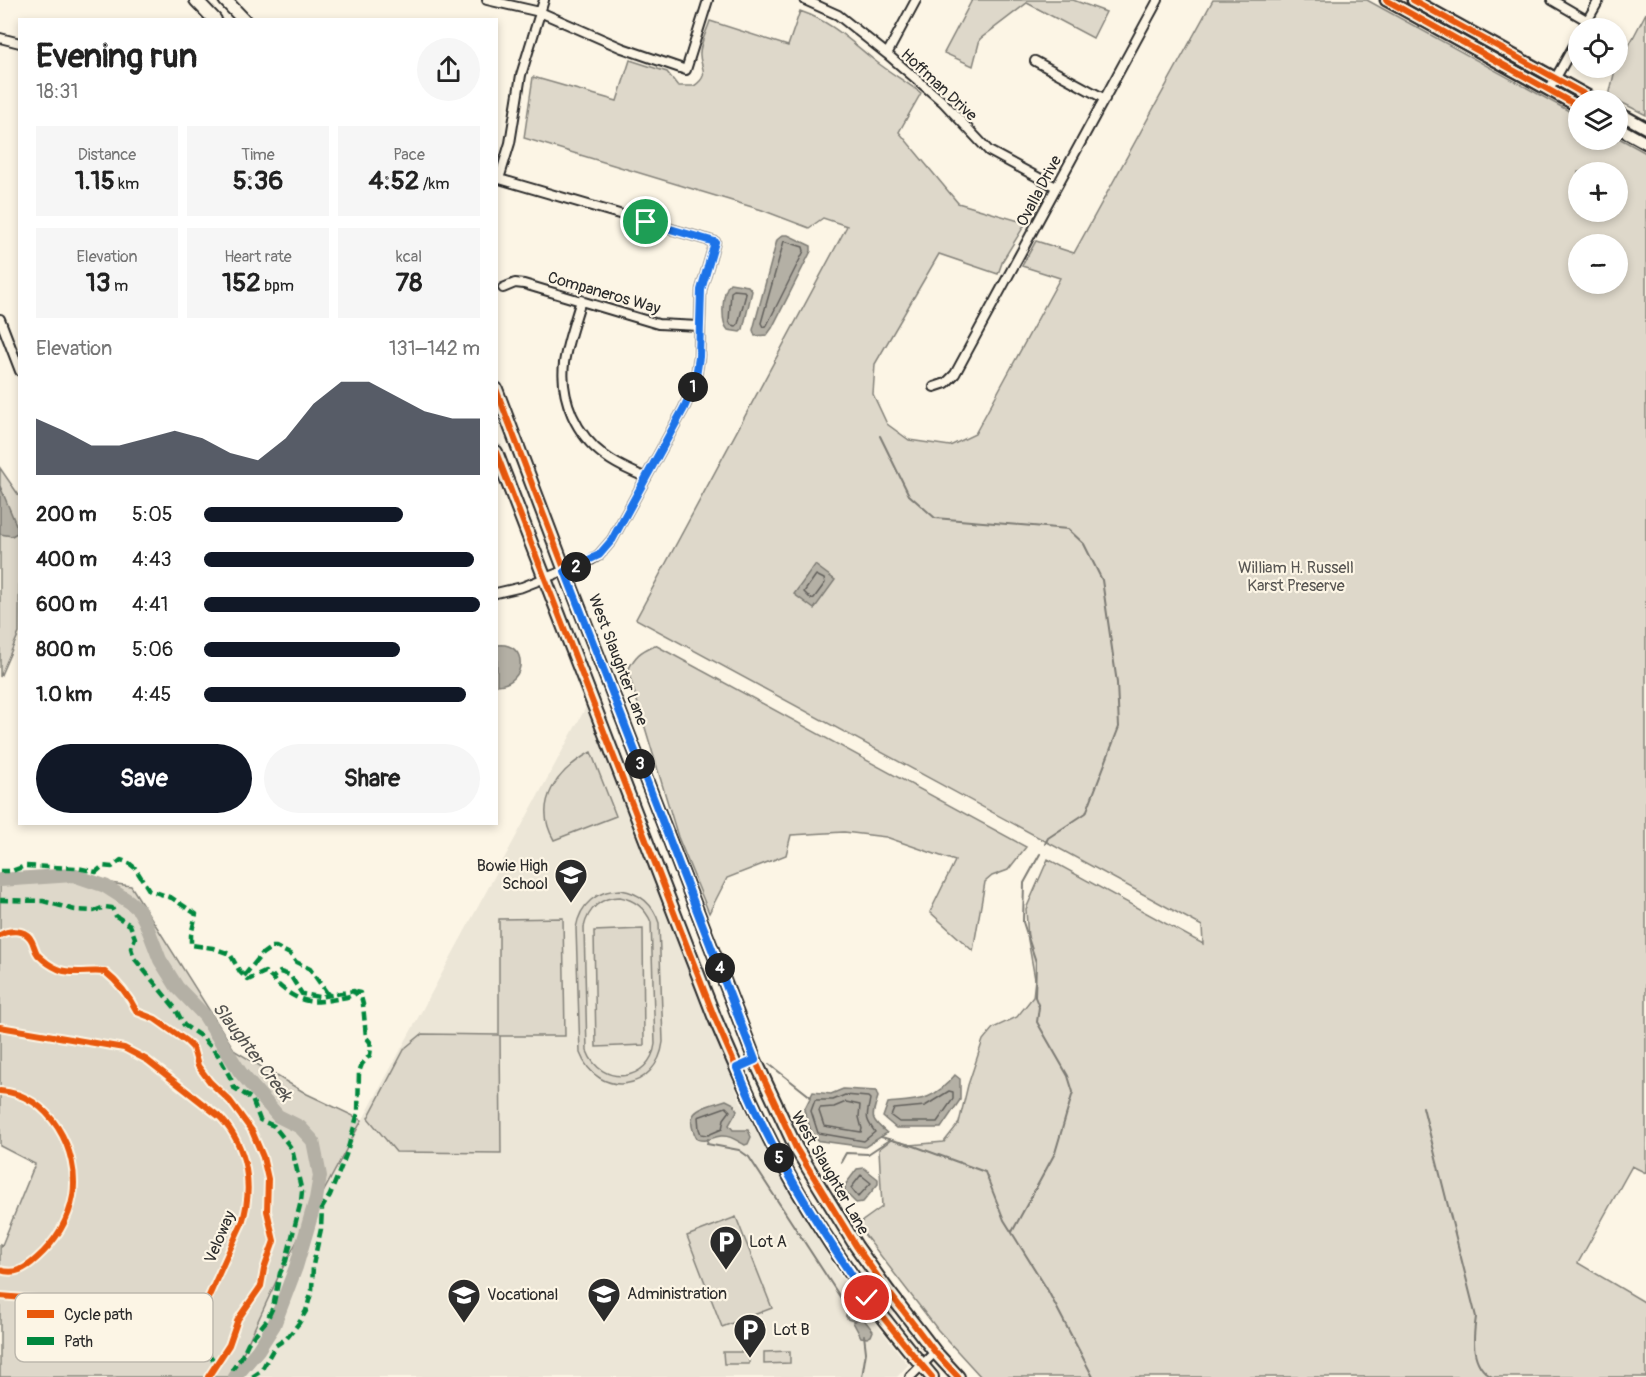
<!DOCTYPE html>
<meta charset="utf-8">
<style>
:root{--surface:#fff;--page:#f6f6f6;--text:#222;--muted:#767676;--accent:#111827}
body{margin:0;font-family:Pangolin,sans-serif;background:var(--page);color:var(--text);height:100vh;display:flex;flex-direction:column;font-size:22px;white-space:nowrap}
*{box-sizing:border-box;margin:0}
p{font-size:20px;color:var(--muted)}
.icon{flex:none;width:33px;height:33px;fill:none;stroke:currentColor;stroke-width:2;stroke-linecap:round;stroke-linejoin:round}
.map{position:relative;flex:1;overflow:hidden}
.details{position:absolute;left:18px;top:18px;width:480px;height:807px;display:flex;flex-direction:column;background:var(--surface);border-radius:0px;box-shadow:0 3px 9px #0003}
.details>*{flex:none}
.fabs{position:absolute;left:1568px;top:18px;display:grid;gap:12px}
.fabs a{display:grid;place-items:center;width:60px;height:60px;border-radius:50%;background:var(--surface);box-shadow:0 3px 9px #0003;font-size:30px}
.pin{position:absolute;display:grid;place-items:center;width:51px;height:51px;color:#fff;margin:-26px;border:3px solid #fff;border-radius:50%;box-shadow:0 2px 6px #0007}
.km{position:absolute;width:30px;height:30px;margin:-15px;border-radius:50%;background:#222;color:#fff;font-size:16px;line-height:30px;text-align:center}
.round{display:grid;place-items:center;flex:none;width:63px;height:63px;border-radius:32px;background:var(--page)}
.head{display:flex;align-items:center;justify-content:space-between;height:102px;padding:0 18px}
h1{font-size:33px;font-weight:800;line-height:45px}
.figures{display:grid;grid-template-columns:repeat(3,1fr);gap:9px;height:102px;padding:6px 18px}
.figures div{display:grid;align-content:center;border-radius:0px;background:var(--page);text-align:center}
.figures b{font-size:26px;font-weight:800}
.figures small{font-size:16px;font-weight:400}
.figures p{font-size:16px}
.chart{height:168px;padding:12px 18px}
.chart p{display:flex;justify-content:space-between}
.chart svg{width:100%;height:108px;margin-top:6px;fill:var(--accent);opacity:.7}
.primary-button{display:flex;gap:12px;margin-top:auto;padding:12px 18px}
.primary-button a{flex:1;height:69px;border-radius:36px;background:var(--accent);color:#fff;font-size:24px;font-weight:800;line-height:69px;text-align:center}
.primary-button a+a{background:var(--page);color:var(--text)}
ul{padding:0 18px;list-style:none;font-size:20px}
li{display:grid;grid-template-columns:96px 72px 1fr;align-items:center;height:45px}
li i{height:15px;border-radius:8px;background:var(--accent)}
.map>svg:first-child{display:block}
</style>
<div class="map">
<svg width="1646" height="1377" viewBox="0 0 1646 1377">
<rect width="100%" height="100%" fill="#fcf5e5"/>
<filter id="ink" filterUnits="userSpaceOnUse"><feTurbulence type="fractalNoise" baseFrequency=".0167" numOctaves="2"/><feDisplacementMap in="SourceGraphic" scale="12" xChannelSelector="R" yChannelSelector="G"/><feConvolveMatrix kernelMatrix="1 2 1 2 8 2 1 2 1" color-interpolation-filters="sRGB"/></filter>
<g filter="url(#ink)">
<!-- built -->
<path fill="#ece6d7" d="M586 707 741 1102 837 1272 908 1365 897 1377H232L280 1273Z"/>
<!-- green -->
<path fill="#ded8ca" stroke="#84827a" stroke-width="1.5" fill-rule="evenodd" d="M972 0H1073L1106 12 1093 38 1027 3 980 39 973 66 944 53Z
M1213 0H1367L1578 116V140H1617V137L1646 153V1173L1632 1166 1578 1263 1646 1303V1377H981L938 1330 857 1225 882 1207 879 1149 891 1140 910 1145 944 1142 959 1123 968 1085 983 1040 993 1028 1017 1017 1033 997 1035 979 1028 940 1026 909 1048 859 1203 944 1202 926 636 619 847 226 823 218 809 228 762 210 524 138 533 77 617 101 630 60 667 72 678 86H694C711 75 700 67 700 55 699 45 707 31 710 21L788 46 800 11C832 22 849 40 874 60 889 72 906 82 921 93L899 132 958 203 1026 223 1003 260 998 274 939 254 875 364 873 394 887 424 909 440 950 446 975 434 1060 278 1022 266 1036 241 1074 253ZM1578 172H1617V212H1578ZM1578 244H1617V284H1578Z
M1646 13V115L1609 96 1614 74Z
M0 468 20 497 19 633 0 677Z
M655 645 1026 847 1008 870 992 876 985 882 973 951 930 912 955 861 886 837 844 832 791 835 786 855 727 878 709 913 678 837 628 671C634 656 641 651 655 645Z
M591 752 616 816 554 840C532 802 558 770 591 752Z
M66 877 131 886 235 1051 307 1094 362 1120 280 1273 232 1377H0V1244L2 1245 35 1164 0 1146V884Z
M621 890C640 893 653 904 659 923L663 1042C657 1091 598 1100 580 1053L576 928C580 904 597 890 621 890ZM620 897C635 900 645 908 651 922L655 1044C650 1082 601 1088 587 1051L584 927C588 909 601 897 620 897Z
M563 918 565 1036H500L501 1153 396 1152 368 1118 405 1048 422 1034 499 1035V919Z
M643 929 644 1045 596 1047 594 931Z
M736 1217 772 1308 722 1327 687 1236Z
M790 1351V1363L764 1364V1352Z
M723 1352H749V1364H724Z"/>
<!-- water -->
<path fill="#b4b0a5" stroke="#7d7b74" stroke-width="1.5" d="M783 235H788L811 246V251L772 328 767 335 755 336 753 330 777 240Z
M730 283 748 286 752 291 743 329 740 332 728 330C720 322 722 291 730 283Z
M0 486 17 527V533L12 536 0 534Z
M815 565 835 580 814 609 794 594Z
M497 645C528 641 528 684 497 685Z
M955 1075 960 1079V1100L941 1128H896L883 1117 888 1103C921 1100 933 1101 955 1075Z
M843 1089 876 1091 878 1097C871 1118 870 1119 887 1133L865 1147 814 1140 804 1110 813 1092 831 1094Z
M726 1100 734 1104 737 1111 729 1125 733 1130H748L751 1137 748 1144 745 1145C737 1141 730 1135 721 1136 711 1137 707 1143 697 1139 681 1109 703 1108 726 1100Z
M864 1168 878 1179V1184L863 1202 856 1203 845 1192V1185L857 1169Z
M862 1317 873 1331 871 1336 867 1338 861 1337 853 1322Z"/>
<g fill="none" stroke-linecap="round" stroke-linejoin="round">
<!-- shore -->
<path stroke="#62605c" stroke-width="1.5" d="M784 241 803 247 804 251 767 325 763 327 761 323Z
M734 290 744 291 746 294 738 324 736 326 731 325 729 321 731 292Z
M816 575 824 579 825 583 814 598 811 599 804 592Z
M949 1091 953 1092V1099L937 1122H899L891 1116 894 1109 925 1106Z
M845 1095 868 1097 870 1099C867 1117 864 1117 875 1132L864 1141 818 1133 811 1111 815 1100H833Z
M846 1102 860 1105 859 1117 862 1129 861 1132 824 1126 819 1111 820 1108 834 1107Z
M726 1107 730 1111 724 1119 722 1129 708 1135 701 1134 699 1129 698 1117Z
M861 1175 871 1183 858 1197 851 1188Z"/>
<!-- stream -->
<path stroke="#7d7b74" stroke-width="2" d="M880 436 909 495 935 518 1068 529 1084 544 1102 580 1117 683 1119 727 1086 813 1048 838 1045 844
M769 1064 811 1097
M1423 1107 1476 1317C1473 1338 1470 1365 1492 1377
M881 1137 914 1146 985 1172 1004 1220 1047 1289 1093 1377
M708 1139 707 1144 739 1150 749 1157 848 1309 846 1316 848 1319 855 1321
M841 1162 846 1153 868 1154 889 1140
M1012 1232 1055 1153 1073 1092 1068 1076 1037 1022 1039 1007 1035 997 1036 962 1023 922 1024 883 1040 854
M862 1377 866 1352 864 1335"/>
<!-- river -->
<path stroke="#b4b0a5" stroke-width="14" d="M0 880 73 875 105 886 130 902 139 910 145 921 160 960 177 987 205 1016 240 1072 278 1116 300 1127 313 1141 320 1176 316 1199 296 1267 274 1325 258 1350 235 1377"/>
<!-- minor casing -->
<g stroke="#2b2b2b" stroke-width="12">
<path id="minor" d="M487 0 540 12 622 48 686 70 708 0
M805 0 838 15 887 54 943 102 989 151 1056 187
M1552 0 1588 21
M1583 28 1599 0
M0 38 20 43
M887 54 916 0
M1035 61 1105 99
M1549 90 1578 38
M496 178 715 242 701 290 699 357 695 383 684 408 612 540 599 555 589 561 522 587 496 593
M499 179 510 143 521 75 544 0
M503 288 515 283 524 284 658 324 699 326
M581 300C575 321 567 342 564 363 560 399 576 435 605 456 618 466 632 471 646 478
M0 319 20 371
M934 387 946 383 955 374 1158 0
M910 1377 935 1352"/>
</g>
<!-- secondary casing -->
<g stroke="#2b2b2b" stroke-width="15">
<path id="secondary" d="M1386 0 1578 106
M1413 0 1595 100
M1617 112 1646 128
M1617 127 1646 143"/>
</g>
<!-- primary casing -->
<g stroke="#2b2b2b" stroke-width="16">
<path id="primary" d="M196 0 215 20
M225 0 244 20
M496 389 565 571 755 1060 796 1148 856 1246 888 1291 935 1352 958 1377
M496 452 714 1016C735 1065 756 1114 781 1161 823 1239 874 1310 932 1377"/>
</g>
<!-- minor -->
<use href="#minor" stroke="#fcf5e5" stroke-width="8"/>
<!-- secondary -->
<use href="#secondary" stroke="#fcf5e5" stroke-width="10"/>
<!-- primary -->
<use href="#primary" stroke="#fcf5e5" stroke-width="12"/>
<!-- quiet -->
<path stroke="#00873e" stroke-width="4.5" stroke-dasharray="9 4.5" stroke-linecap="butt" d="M0 871H12L25 866 78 868 96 872 103 866 112 867 121 860 129 863 135 868 149 890 172 898 196 914 191 935V945L213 948 230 954 240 972 248 980 265 972 272 978
M0 900 43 901 75 910 94 911 105 907 112 908 116 916 130 925 135 938 131 948 134 958 175 1008 184 1025 203 1038 218 1055 231 1079 233 1087 252 1099 260 1120 274 1126 292 1149 302 1192 301 1201 286 1261 280 1273 273 1307 267 1320 248 1343 241 1358 232 1370
M280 972 290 975 302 994 319 997 354 991 355 994C348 998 317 1003 308 1001 295 999 280 988 272 978Z
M244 976 262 954 272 947H276L290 954 296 962 310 969 329 996
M186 1337 201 1344 217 1365
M252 1377 261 1371 275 1346 287 1338 299 1323 306 1311 312 1290 313 1265 321 1229 322 1208 330 1195 346 1155 358 1113 359 1072 362 1064 370 1055 371 1048 370 1042 366 1037 363 1004 360 993 355 992"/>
<!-- cycleway casing -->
<g stroke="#fcf5e5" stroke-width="10">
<path id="cycleway" d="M1386 0 1578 106
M1413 0 1595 100
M496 389 565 571 755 1060 796 1148 856 1246 888 1291 935 1352 958 1377
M496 452 714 1016C735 1065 756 1114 781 1161 823 1239 874 1310 932 1377
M0 935C8 930 24 929 30 938 34 943 34 950 38 955 43 960 51 966 58 969 71 975 90 970 105 972 119 983 129 996 137 1012L155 1019 186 1041 193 1048 198 1066 210 1082 230 1101 252 1131 263 1157 268 1179 267 1211 274 1241 264 1269 261 1286 238 1319 229 1345 208 1377
M0 1027 124 1048 147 1060 221 1118C247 1147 254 1186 242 1223 232 1244 223 1265 213 1287 196 1325 182 1362 132 1347L37 1299 0 1296
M0 1091C50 1094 80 1151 73 1196 69 1220 55 1242 37 1258 25 1269 15 1275 0 1270"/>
</g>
<!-- cycleway -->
<use href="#cycleway" stroke="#e8590c" stroke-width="6"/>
</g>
</g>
<g fill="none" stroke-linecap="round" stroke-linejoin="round" filter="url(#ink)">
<!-- route casing -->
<g stroke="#fff" stroke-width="12">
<path id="route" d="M646 222 715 242 701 290 699 357 695 383 684 408 612 540 599 555 565 571 755 1060 737 1068C770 1150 817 1225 867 1298"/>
</g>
<!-- route -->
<use href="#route" stroke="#1a73e8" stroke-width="8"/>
</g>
<!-- icons -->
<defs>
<g id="school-pin" transform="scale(1.725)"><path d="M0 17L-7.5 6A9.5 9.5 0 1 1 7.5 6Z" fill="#2b2b2b" stroke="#fcf5e5"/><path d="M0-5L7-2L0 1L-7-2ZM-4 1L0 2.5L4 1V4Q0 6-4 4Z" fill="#fff"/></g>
<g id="parking-pin" transform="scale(1.725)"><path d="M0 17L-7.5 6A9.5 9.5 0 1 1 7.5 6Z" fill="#2b2b2b" stroke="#fcf5e5"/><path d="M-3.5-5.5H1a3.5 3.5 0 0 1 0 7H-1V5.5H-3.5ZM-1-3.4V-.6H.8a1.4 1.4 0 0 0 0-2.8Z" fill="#fff"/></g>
</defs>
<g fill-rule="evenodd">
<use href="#school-pin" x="571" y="875"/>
<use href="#parking-pin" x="726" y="1242"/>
<use href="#school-pin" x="604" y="1294"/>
<use href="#school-pin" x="464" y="1295"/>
<use href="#parking-pin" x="750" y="1330"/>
</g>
<g text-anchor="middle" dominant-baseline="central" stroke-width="4.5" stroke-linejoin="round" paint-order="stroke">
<!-- street labels -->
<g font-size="16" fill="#2b2b2b" stroke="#fcf5e5">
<text transform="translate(939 85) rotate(43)">Hoffman Drive</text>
<text transform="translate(1039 191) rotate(-62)">Ovalla Drive</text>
<text transform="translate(604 293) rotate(16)">Companeros Way</text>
<text transform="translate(618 660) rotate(69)">West Slaughter Lane</text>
<text transform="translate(830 1173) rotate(60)">West Slaughter Lane</text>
<text transform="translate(220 1237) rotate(-67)">Veloway</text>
</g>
<!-- park labels -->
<g font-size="16" fill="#585653" stroke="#fcf5e5">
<text x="1296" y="568">William H. Russell<tspan x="1296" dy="18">Karst Preserve</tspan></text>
</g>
<!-- poi labels -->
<g font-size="16" fill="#2b2b2b" stroke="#fcf5e5" text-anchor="start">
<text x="548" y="866" text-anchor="end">Bowie High<tspan x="548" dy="18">School</tspan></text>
<text x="749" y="1242">Lot A</text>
<text x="627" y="1294">Administration</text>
<text x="487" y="1295">Vocational</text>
<text x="773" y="1330">Lot B</text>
</g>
<!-- water labels -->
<g font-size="18" font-style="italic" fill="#545350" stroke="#fcf5e5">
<text transform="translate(252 1052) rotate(53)">Slaughter Creek</text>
</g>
</g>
<!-- legend -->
<rect x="15" y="1293" width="198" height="69" rx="9" fill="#fcf5e5" stroke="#bdb8ad" stroke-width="1.5"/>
<rect x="27" y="1310" width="27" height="8" fill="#e8590c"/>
<rect x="27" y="1337" width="27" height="8" fill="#00873e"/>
<g font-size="16" fill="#2b2b2b">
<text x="64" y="1320">Cycle path</text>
<text x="64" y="1347">Path</text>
</g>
</svg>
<div class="fabs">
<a><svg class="icon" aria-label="locate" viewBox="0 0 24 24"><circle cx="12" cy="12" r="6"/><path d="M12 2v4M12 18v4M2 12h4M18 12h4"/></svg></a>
<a><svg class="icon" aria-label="layers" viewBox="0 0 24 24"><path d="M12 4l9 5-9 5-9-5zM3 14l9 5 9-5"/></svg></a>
<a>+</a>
<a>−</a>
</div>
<div class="pin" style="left:646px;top:222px;background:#1e9e55"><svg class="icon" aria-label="arrive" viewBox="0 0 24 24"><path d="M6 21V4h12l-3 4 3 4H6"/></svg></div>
<div class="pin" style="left:867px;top:1298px;background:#d93025"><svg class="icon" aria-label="check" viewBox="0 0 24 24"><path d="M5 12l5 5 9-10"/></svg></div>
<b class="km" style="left:693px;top:387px">1</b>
<b class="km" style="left:576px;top:567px">2</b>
<b class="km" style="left:640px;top:764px">3</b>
<b class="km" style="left:720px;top:968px">4</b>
<b class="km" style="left:779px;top:1158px">5</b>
<section class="details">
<div class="head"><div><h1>Evening run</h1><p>18:31</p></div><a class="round"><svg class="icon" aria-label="share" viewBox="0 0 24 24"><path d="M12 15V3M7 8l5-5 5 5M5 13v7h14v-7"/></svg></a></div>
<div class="figures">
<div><p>Distance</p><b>1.15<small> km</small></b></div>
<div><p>Time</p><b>5:36</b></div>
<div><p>Pace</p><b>4:52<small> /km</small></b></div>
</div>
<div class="figures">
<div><p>Elevation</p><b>13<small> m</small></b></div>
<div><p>Heart rate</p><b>152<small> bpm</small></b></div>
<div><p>kcal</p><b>78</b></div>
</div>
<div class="chart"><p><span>Elevation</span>131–142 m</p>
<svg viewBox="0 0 160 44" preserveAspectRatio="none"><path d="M0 44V21L10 26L20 32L30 32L40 29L50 26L60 29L70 35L80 38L90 29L100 15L110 6L120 6L130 12L140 18L150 21L160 21V44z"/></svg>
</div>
<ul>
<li><b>200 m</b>5:05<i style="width:72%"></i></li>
<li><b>400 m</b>4:43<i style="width:98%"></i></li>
<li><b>600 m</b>4:41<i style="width:100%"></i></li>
<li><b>800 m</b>5:06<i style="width:71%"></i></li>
<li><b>1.0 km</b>4:45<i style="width:95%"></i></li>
</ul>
<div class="primary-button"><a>Save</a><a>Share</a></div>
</section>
</div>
